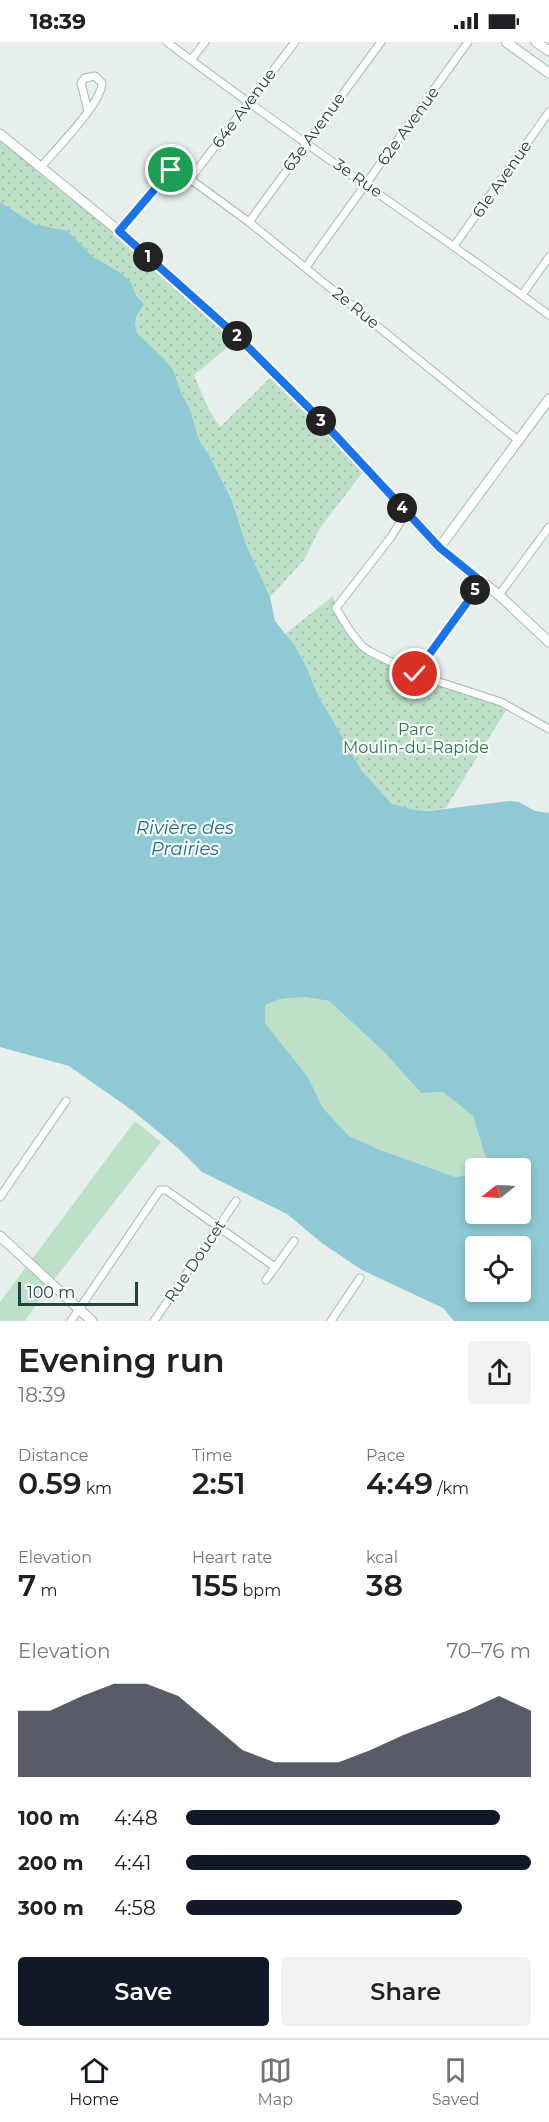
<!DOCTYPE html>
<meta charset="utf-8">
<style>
:root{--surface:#fff;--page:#f2f2f2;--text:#202124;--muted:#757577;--line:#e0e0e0;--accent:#111827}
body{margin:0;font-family:Montserrat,sans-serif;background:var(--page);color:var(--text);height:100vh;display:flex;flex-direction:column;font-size:22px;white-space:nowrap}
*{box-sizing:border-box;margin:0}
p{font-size:20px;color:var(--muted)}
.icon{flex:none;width:33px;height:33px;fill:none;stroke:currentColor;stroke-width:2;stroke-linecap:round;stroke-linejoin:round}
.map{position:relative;height:1279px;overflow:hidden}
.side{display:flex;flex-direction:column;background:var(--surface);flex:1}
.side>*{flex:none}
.needle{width:39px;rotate:252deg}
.buttons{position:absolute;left:465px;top:1116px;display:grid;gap:12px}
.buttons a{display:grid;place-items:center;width:66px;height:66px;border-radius:6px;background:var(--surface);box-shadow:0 3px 9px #0003;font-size:30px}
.scale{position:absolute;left:18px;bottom:15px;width:120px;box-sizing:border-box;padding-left:6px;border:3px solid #24423a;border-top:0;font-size:16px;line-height:21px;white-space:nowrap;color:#24423a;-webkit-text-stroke:4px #f7fbf9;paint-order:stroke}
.pin{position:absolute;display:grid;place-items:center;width:51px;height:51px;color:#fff;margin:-26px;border:3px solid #fff;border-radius:50%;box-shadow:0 2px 6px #0007}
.km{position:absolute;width:30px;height:30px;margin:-15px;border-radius:50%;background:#222;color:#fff;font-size:16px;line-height:30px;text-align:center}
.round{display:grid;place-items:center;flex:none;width:63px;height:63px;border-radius:6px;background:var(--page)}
.headline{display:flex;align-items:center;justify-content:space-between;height:102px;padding:0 18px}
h1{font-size:33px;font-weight:600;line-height:45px}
.figures{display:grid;grid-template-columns:repeat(3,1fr);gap:9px;height:102px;padding:6px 18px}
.figures div{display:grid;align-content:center}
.figures b{font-size:30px;font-weight:600}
.figures small{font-size:16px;font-weight:400}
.figures p{font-size:16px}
.chart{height:168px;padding:12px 18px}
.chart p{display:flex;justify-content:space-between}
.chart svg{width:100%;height:108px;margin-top:6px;fill:var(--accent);opacity:.7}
.action{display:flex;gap:12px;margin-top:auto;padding:12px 18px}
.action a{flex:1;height:69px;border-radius:6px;background:var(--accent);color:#fff;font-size:24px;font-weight:600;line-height:69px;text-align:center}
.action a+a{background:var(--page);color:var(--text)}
ul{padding:0 18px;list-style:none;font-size:20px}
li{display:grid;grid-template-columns:96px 72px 1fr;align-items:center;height:45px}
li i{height:15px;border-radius:8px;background:var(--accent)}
.status{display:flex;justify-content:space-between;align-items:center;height:42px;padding:0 30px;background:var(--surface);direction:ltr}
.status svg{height:16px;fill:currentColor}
.tabs{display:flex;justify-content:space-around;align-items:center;height:84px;border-top:2px solid var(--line);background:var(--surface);font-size:16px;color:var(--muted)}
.tabs a{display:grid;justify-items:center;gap:3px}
.tabs .current{color:var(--accent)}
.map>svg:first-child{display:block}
</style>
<div class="status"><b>18:39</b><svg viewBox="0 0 49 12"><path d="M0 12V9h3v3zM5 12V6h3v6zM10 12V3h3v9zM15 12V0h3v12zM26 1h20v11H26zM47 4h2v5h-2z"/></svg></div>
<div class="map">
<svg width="549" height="1279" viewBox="0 0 549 1279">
<defs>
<pattern id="park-dots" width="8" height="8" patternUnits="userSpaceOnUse" patternTransform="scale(1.5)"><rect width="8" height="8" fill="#bfe0c8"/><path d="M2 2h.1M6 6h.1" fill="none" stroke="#a4c1ad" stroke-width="1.8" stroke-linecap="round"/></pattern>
</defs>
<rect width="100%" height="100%" fill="#e6efeb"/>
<!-- grass -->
<path fill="#bfe0c8" d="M305 955 329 959 384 1010 421 1051 443 1050 473 1074 487 1120 481 1126H476L475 1132 455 1135 378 1107 349 1094 323 1066 308 1035 265 981V963L280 957Z
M135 1079 161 1100 46 1248 25 1279H0V1260Z"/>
<!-- park -->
<path fill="url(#park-dots)" d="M0 92 239 296 194 333 208 366 220 385 274 332 366 426 320 486 304 518 270 555 245 500 232 457 209 413 199 398 190 367 181 351 174 330 137 291 135 282 136 275 144 262 118 229 93 215 68 189 34 182 0 160Z
M333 554 336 566 350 589 377 613 508 665 446 766C429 769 403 773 388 758L362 729 353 715 318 653 307 626 295 604 285 592Z"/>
<!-- water -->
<path fill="#8ec9d4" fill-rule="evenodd" d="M0 160 34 182 68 189 93 215 118 229 130 239 136 253 144 262 136 275 135 282 137 291 166 319 174 330 181 351 190 367 199 398 209 413 232 458 245 500 270 555 275 579 295 604 307 626 318 653 362 729 392 762 413 768 429 769 509 759 519 760 535 769 549 771V1279H454L443 1266 362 1228 322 1201 287 1172 202 1130 179 1107 133 1069 69 1024 0 1005ZM305 955 329 959 384 1010 421 1051 443 1050 473 1074 487 1120 481 1126H520V1172H476L475 1132 455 1135 378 1107 349 1094 323 1066 308 1035 265 981V963L280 957ZM476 1204H520V1250H476Z"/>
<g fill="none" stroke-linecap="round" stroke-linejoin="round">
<!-- street casing -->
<g stroke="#a8b8b2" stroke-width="9">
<path id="street" d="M167 0C291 95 423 180 549 273
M191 18 205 0
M41 125C55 108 102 61 102 41L95 34 85 36 81 41 88 69
M190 137 249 180 519 399
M249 180 381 0
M119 189 167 130 174 127 190 137 295 0
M454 204 549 70
M306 225 468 0
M522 253 549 215
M406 471 391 495 336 566 350 589 362 604 369 609 415 632 501 660 549 687
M499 553 549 485
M416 632 482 540
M0 1155 66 1059
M266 1238 294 1199
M71 1279 160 1148H166L275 1225
M154 1279 236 1159
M331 1279 360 1236"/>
</g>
<!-- secondary casing -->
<g stroke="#a4bbb3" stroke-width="11">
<path id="secondary" d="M506 0 549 31
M536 0 549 9
M0 92 119 189 239 296 325 382 439 506 499 553 549 600
M439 506 549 357
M0 1194 92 1279"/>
</g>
<!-- street -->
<use href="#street" stroke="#fff" stroke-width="7"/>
<!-- secondary -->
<use href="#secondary" stroke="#fff" stroke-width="9"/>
</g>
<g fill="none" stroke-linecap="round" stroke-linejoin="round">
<!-- route casing -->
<g stroke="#fff" stroke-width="12">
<path id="route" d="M171 128 119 189 239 296 325 382 440 506 482 540 415 632"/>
</g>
<!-- route -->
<use href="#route" stroke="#1a73e8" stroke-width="8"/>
</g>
<g text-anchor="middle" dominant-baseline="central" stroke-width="4.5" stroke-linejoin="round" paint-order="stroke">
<!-- street labels -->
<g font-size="16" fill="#24423a" stroke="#f7fbf9">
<text transform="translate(244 66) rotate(-53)">64e Avenue</text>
<text transform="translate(408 84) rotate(-54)">62e Avenue</text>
<text transform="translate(314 90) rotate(-54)">63e Avenue</text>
<text transform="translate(358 136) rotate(35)">3e Rue</text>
<text transform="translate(502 137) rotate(-55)">61e Avenue</text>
<text transform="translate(356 266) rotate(39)">2e Rue</text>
<text transform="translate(195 1219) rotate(-56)">Rue Doucet</text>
</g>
<!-- park labels -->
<g font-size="16" fill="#2d7a4b" stroke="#f7fbf9">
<text x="416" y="687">Parc<tspan x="416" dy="18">Moulin-du-Rapide</tspan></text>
</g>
<!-- water labels -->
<g font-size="18" font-style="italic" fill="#1c6f80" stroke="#f7fbf9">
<text x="185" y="786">Rivière des<tspan x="185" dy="21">Prairies</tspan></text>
</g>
</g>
</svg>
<div class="buttons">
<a><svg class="needle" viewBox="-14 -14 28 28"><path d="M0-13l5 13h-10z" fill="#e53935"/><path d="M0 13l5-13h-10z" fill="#757577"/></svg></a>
<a><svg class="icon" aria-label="locate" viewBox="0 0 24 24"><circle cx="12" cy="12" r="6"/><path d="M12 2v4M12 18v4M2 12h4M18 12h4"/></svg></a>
</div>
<div class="scale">100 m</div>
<div class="pin" style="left:171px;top:128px;background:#1e9e55"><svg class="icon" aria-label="arrive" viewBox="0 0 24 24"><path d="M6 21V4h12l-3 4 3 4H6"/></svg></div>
<div class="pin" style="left:415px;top:632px;background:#d93025"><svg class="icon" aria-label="check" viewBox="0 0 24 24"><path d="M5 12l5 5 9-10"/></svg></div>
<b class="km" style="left:148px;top:215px">1</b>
<b class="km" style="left:237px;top:294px">2</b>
<b class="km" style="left:321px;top:379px">3</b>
<b class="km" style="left:402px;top:466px">4</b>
<b class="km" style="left:475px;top:548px">5</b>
</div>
<section class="side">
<div class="headline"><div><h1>Evening run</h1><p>18:39</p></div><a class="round"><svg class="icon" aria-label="share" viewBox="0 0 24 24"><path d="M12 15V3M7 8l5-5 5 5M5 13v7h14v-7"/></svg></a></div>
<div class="figures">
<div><p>Distance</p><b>0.59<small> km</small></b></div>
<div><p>Time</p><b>2:51</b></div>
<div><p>Pace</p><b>4:49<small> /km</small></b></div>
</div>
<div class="figures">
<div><p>Elevation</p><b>7<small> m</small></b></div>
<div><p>Heart rate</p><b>155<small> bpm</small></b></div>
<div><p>kcal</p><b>38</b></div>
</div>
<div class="chart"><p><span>Elevation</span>70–76 m</p>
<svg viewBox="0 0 160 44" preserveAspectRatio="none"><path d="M0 44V17L10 17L20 11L30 6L40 6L50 11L60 22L70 33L80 38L90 38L100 38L110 33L120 27L130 22L140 17L150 11L160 17V44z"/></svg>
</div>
<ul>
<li><b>100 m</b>4:48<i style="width:91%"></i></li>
<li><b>200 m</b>4:41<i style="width:100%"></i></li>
<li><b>300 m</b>4:58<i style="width:80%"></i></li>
</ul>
<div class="action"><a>Save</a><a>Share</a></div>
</section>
<nav class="tabs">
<a class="current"><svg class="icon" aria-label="home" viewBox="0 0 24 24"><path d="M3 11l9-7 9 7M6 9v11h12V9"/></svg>Home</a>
<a><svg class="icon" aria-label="map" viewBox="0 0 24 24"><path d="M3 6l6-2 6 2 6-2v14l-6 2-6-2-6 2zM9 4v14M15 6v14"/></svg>Map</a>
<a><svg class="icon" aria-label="saved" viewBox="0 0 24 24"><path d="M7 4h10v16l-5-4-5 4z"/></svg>Saved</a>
</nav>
